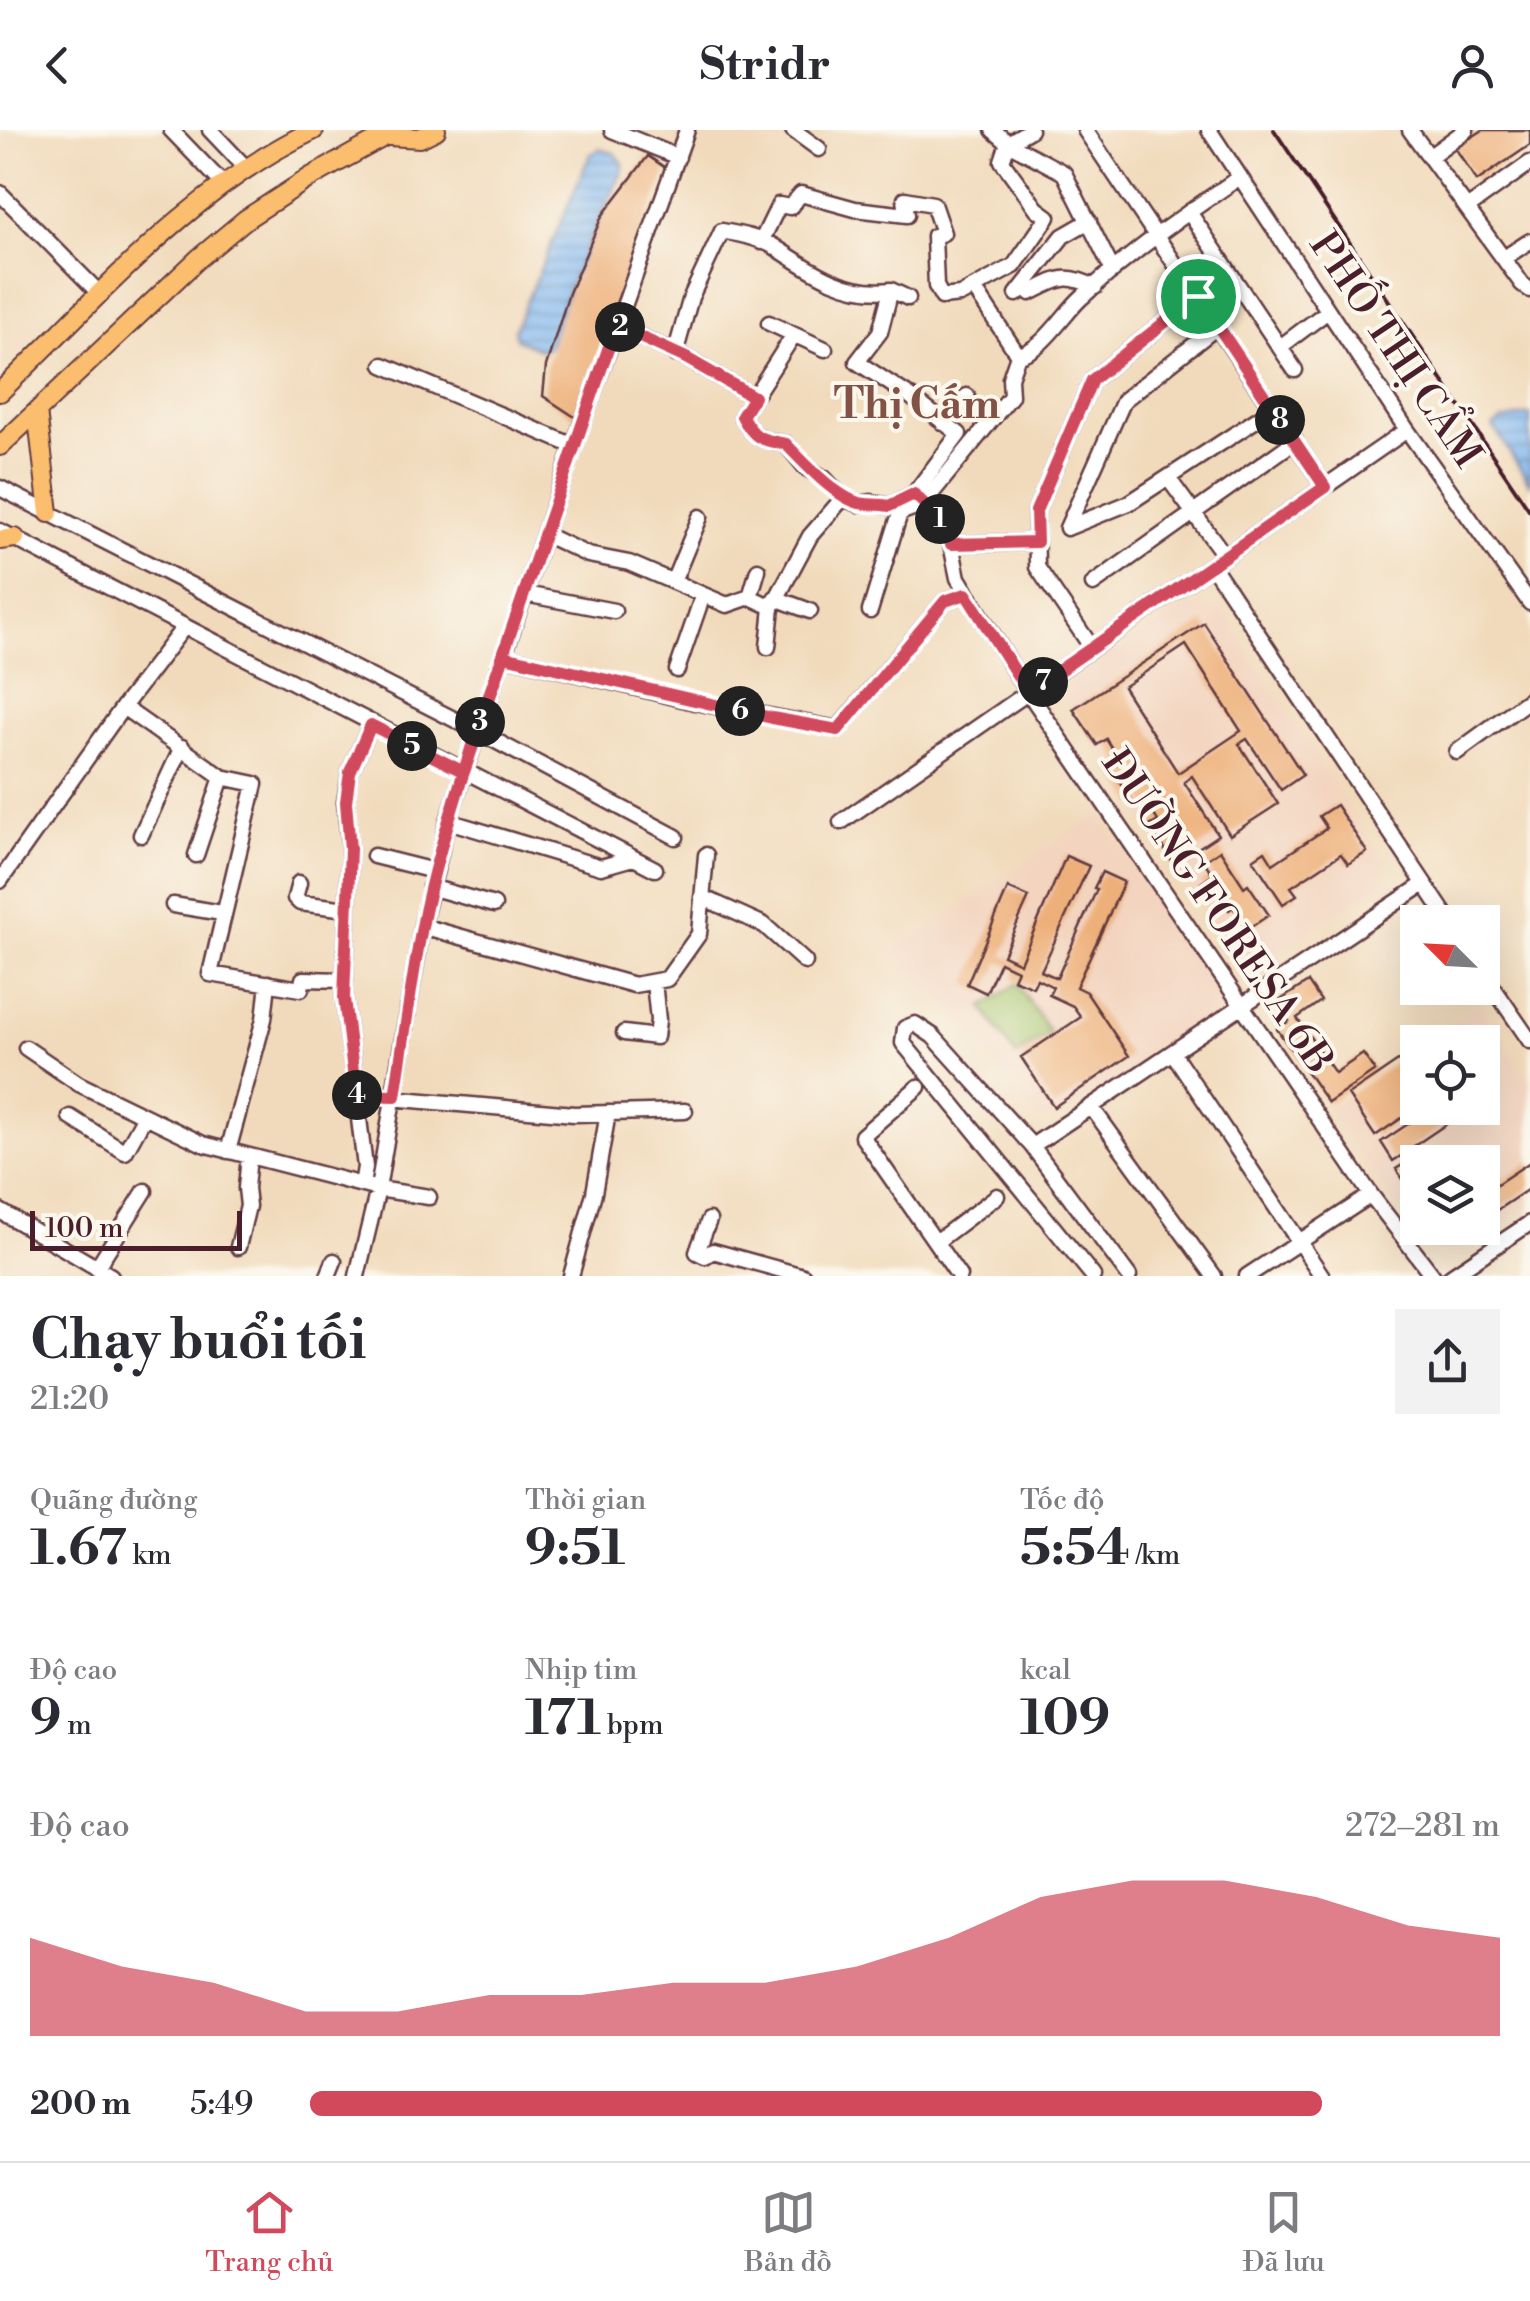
<!DOCTYPE html>
<html lang="vi">
<meta charset="utf-8">
<style>
:root{--surface:#fff;--page:#f2f2f3;--text:#2b2b33;--muted:#7c7c81;--line:#e1e1e2;--accent:#d1495b}
body{margin:0;font-family:"Libre Bodoni",serif;background:var(--page);color:var(--text);height:100vh;display:flex;flex-direction:column;font-size:38px;white-space:nowrap}
*{box-sizing:border-box;margin:0}
p{font-size:32px;color:var(--muted)}
.icon{flex:none;width:55px;height:55px;fill:none;stroke:currentColor;stroke-width:2;stroke-linecap:round;stroke-linejoin:round}
.map{position:relative;height:1146px;overflow:hidden}
.details{display:flex;flex-direction:column;background:var(--surface);flex:1}
.details>*{flex:none}
.needle{width:65px;rotate:294deg}
.fabs{position:absolute;left:1400px;top:775px;display:grid;gap:20px}
.fabs a{display:grid;place-items:center;width:100px;height:100px;border-radius:0px;background:var(--surface);box-shadow:0 10px 40px #0002;font-size:50px}
.scale{position:absolute;left:30px;bottom:25px;width:212px;box-sizing:border-box;padding-left:10px;border:5px solid #4a1f2b;border-top:0;font-size:28px;line-height:35px;white-space:nowrap;color:#4a1f2b;-webkit-text-stroke:8px #fbf7ec;paint-order:stroke}
.pin{position:absolute;display:grid;place-items:center;width:85px;height:85px;color:#fff;margin:-42px;border:5px solid #fff;border-radius:50%;box-shadow:0 2px 10px #0007}
.km{position:absolute;width:50px;height:50px;margin:-25px;border-radius:50%;background:#222;color:#fff;font-size:28px;line-height:50px;text-align:center}
.round{display:grid;place-items:center;flex:none;width:105px;height:105px;border-radius:0px;background:var(--page)}
.head{display:flex;align-items:center;justify-content:space-between;height:170px;padding:0 30px}
h1{font-size:55px;font-weight:800;line-height:75px}
.figures{display:grid;grid-template-columns:repeat(3,1fr);gap:15px;height:170px;padding:10px 30px}
.figures div{display:grid;align-content:center}
.figures b{font-size:50px;font-weight:800}
.figures small{font-size:28px;font-weight:400}
.figures p{font-size:28px}
.chart{height:280px;padding:20px 30px}
.chart p{display:flex;justify-content:space-between}
.chart svg{width:100%;height:180px;margin-top:10px;fill:var(--accent);opacity:.7}
ul{padding:0 30px;list-style:none;font-size:32px}
li{display:grid;grid-template-columns:160px 120px 1fr;align-items:center;height:75px}
li i{height:25px;border-radius:12px;background:var(--accent)}
header{display:flex;justify-content:space-between;align-items:center;height:130px;padding:0 30px;background:var(--surface);font-size:45px;font-weight:800}
.tabs{display:flex;justify-content:space-around;align-items:center;height:140px;border-top:2px solid var(--line);background:var(--surface);font-size:28px;color:var(--muted)}
.tabs a{display:grid;justify-items:center;gap:5px}
.tabs .active{color:var(--accent)}
.map>svg:first-child{display:block}
</style>
<header><svg class="icon" aria-label="back" viewBox="0 0 24 24"><path d="M15 5l-7 7 7 7"/></svg>Stridr<svg class="icon" aria-label="person" viewBox="0 0 24 24"><circle cx="12" cy="8" r="4"/><path d="M4 21q1-7 8-7t8 7"/></svg></header>
<div class="map">
<svg width="1530" height="1146" viewBox="0 0 1530 1146">
<defs>
<pattern id="water-rules" width="6" height="5" patternUnits="userSpaceOnUse" patternTransform="scale(2.5)"><rect width="6" height="5" fill="#82b8f1"/><path d="M0 2.5h6" fill="none" stroke="#6c95c3"/></pattern>
</defs>
<rect width="100%" height="100%" fill="#fbf7ec"/>
<filter id="ink" filterUnits="userSpaceOnUse"><feTurbulence type="fractalNoise" baseFrequency=".01" numOctaves="2"/><feDisplacementMap in="SourceGraphic" scale="20" xChannelSelector="R" yChannelSelector="G"/><feConvolveMatrix kernelMatrix="1 2 1 2 8 2 1 2 1" color-interpolation-filters="sRGB"/></filter>
<filter id="wash" filterUnits="userSpaceOnUse"><feTurbulence type="fractalNoise" baseFrequency=".0048" numOctaves="4" result="noise"/><feDisplacementMap in="SourceGraphic" scale="40" xChannelSelector="R" yChannelSelector="G"/><feGaussianBlur stdDeviation="2.25" result="paint"/><feColorMatrix in="noise" values="0 0 0 0 0 0 0 0 0 0 0 0 0 0 0 0 0 1.4 0 .05"/><feComposite in="paint" operator="in"/></filter>
<g filter="url(#wash)">
<rect width="100%" height="100%" fill="#f1dabb"/>
<!-- built -->
<path fill="#f3d4bf" fill-rule="evenodd" d="M1189 475 1221 479 1385 733 1382 753 1251 839 1239 833 1067 571 1069 551Z
M1098 684 1217 861 1214 885 1056 990 1037 989 966 897 891 823Z
M1479 875 1530 951V1073L1455 1122 1429 1121 1327 979 1417 917 1418 978H1482V912H1424ZM1418 1032H1482V1098H1418Z"/>
<!-- pitch -->
<path fill="#a5c46c" stroke="#78724c" stroke-width="2.5" d="M1017 854 1050 903 1016 926 983 877Z"/>
<!-- water -->
<path fill="url(#water-rules)" stroke="#666c8e" stroke-width="2.5" d="M600 19 614 23 623 33V40L571 151 549 216 542 220 516 209 514 200 590 25Z
M1530 285V354L1493 296 1502 290Z"/>
<g id="blocks">
<!-- building -->
<path fill="#eeb07a" fill-rule="evenodd" d="M1483 0H1530V15L1477 51 1455 18Z
M648 26 667 39 617 171 581 291 543 266 546 236 569 163 602 86Z
M1204 493 1303 645 1281 660 1247 609 1239 614 1278 674 1230 705 1192 646 1184 652 1218 705 1174 734 1150 696 1158 691 1144 669 1135 675 1111 638 1120 631 1106 609 1097 615 1073 579ZM1186 515 1241 601 1178 643 1123 557Z
M1336 675 1367 722 1348 734 1341 724 1291 757 1297 765 1283 774 1253 729 1265 721 1273 734 1327 698 1319 686Z
M1220 720 1244 757 1248 754 1269 785 1248 799 1233 777 1229 780 1220 768 1224 765 1221 761 1211 768 1201 753 1213 745 1204 731Z
M1066 726 1089 736 1041 841 1057 848 1097 759 1094 758 1102 742 1124 752 1076 857 1086 862 1129 926 1054 977 1021 927 1081 887 1073 876 1049 865 1053 857 1037 849 1033 857 1013 849 1017 840 1000 832 986 863 967 854 1008 758 1029 767 1003 825 1020 833Z
M1308 852 1321 871 1297 888 1335 943 1363 924 1375 941 1328 973 1277 899 1289 891 1276 873Z
M1407 925 1418 941V977L1375 1006 1348 965Z
M1432 978H1470L1411 1018 1421 1032H1418V1071L1396 1039 1409 1031 1404 1024 1393 1031 1381 1012Z
M1530 1032V1058L1482 1090V1064Z"/>
</g>
</g>
<g filter="url(#ink)">
<use href="#blocks" fill-opacity="0" stroke="#633b41" stroke-width="2.5"/>
<g fill="none" stroke-linecap="round" stroke-linejoin="round">
<!-- minor casing -->
<g stroke="#633b41" stroke-width="19">
<path id="minor" d="M171 0 224 55
M210 0 247 39
M612 0 678 27
M793 0 819 19
M993 0 1008 13 1064 43 1113 141
M1085 0 1325 357
M1209 0 1407 300 1530 473
M1410 0 1522 154 1530 160
M1008 13 1030 0
M1429 27 1466 0
M0 63 101 165
M1467 78 1530 33
M1189 82 1295 240
M761 112 779 75 790 77 801 64 855 79 907 85 905 69 933 74 943 103 934 106 936 156 942 167 960 165 1014 136 1048 87 1037 79 1002 31 1008 13
M1504 128 1530 111
M891 160 908 168
M1030 163C1058 149 1065 142 1095 157
M1017 164 1063 106 1089 91
M769 193 825 219
M617 196 686 228 754 267 742 286C754 309 761 310 786 314L806 338 824 348 843 368 859 374 871 372 889 376 914 364 959 304 911 267 857 232 880 202 891 160
M1280 217 1328 181
M675 224 691 167 722 101C739 104 760 108 775 117 810 140 846 166 891 160
M1018 225C1042 221 1063 185 1080 169 1129 123 1184 85 1240 47
M383 235 574 316
M754 267 793 206
M943 293 967 266
M1168 348 1225 426
M0 358 477 601 676 707
M914 364 943 392 951 414 958 448 1020 550 1371 1065 1433 1146
M1067 398 1124 270 1218 196
M1067 398 1129 373 1273 279
M0 401 655 739
M546 405 588 425 629 433 727 475 750 467 772 477 810 406 843 368
M951 414 1037 412
M1212 435 1450 792
M673 452 700 387
M1093 454 1295 311
M525 464 614 481
M750 467 758 440
M775 468 810 481
M870 481 900 383 923 374 1011 266 1010 248 1018 225 974 158
M768 517 772 477
M1092 518 1037 437 1036 381 1092 250 1198 166
M504 526 695 572 838 599 945 471 966 464
M677 540 703 465
M123 577 222 647 255 654 210 844 301 859 303 849 345 850
M1457 622 1530 569
M448 691 601 737 633 728
M841 692 1407 300
M141 705 182 617
M196 725 222 647
M374 726 434 741
M0 751 123 577 184 497
M299 753 295 768 300 773 347 779
M430 757 494 775
M702 767 764 795 805 832
M173 775 222 783
M422 796 634 855 667 849 699 804 706 725
M1482 841 1530 911
M624 903 656 907 658 890 654 852
M26 918 79 954 203 1014 378 1059 429 1067
M1173 923 1322 1146
M918 957 862 1006 959 1146
M356 965 574 984 685 981
M1092 978 1214 1146
M70 987 125 1022 145 986
M1032 1016 1424 754
M228 1021 264 889 268 853
M362 1055 365 1037 344 868 350 719 345 672 350 642 371 595
M0 1081 111 1146
M709 1090 697 1122 705 1126 713 1121 803 1146
M936 1112 997 1066
M238 1117 248 1076 246 1058 249 1026
M97 1137 145 1061
M328 1146 334 1131
M357 1146 378 1059 422 796 448 691 574 316 687 0
M571 1146 594 1063 608 983
M1093 1146 903 913 905 898 915 894 933 906 1032 1016 1129 1146
M1247 1146 1371 1065
M1451 1146 1530 1093"/>
</g>
<!-- major casing -->
<g stroke="#633b41" stroke-width="22">
<path id="major" d="M389 6 420 8 436 0
M0 262C97 169 191 58 314 0
M37 281 49 383
M0 316 198 129 246 89 309 48 396 0
M0 410 15 408"/>
</g>
<!-- minor -->
<use href="#minor" stroke="#fff" stroke-width="14"/>
<!-- major -->
<use href="#major" stroke="#fbbd6e" stroke-width="18"/>
<!-- rail -->
<path stroke="#4a1f2b" stroke-width="4" d="M1274 0 1530 381"/>
</g>
</g>
<g fill="none" stroke-linecap="round" stroke-linejoin="round" filter="url(#ink)">
<!-- route casing -->
<g stroke="#fff" stroke-width="20">
<path id="route" d="M1198 166 1092 250 1036 381 1037 412 951 414 943 392 914 364 889 376C877 373 866 376 856 372 833 364 803 332 786 314 761 310 754 309 742 286L754 267 686 228 616 196 474 609C455 671 434 733 422 797 411 853 404 910 395 966L356 965 344 868 350 719 346 672 350 642 371 595 464 642 504 526 772 588 838 600 945 471 966 464 1028 562 1325 357 1198 166"/>
</g>
<!-- route -->
<use href="#route" stroke="#d1495b" stroke-width="12"/>
</g>
<g text-anchor="middle" dominant-baseline="central" stroke-width="8" stroke-linejoin="round" paint-order="stroke">
<!-- street labels -->
<g font-size="40" fill="#4a1f2b" stroke="#fbf7ec">
<text transform="translate(1395 220) rotate(56)">PHỐ THỊ CẨM</text>
<text transform="translate(1217 782) rotate(56)">ĐƯỜNG FORESA 6B</text>
</g>
<!-- neighbourhood labels -->
<g font-size="42" font-weight="bold" fill="#835247" stroke="#fbf7ec">
<text x="917" y="275">Thị Cấm</text>
</g>
</g>
</svg>
<div class="fabs">
<a><svg class="needle" viewBox="-14 -14 28 28"><path d="M0-13l5 13h-10z" fill="#e53935"/><path d="M0 13l5-13h-10z" fill="#7c7c81"/></svg></a>
<a><svg class="icon" aria-label="locate" viewBox="0 0 24 24"><circle cx="12" cy="12" r="6"/><path d="M12 2v4M12 18v4M2 12h4M18 12h4"/></svg></a>
<a><svg class="icon" aria-label="layers" viewBox="0 0 24 24"><path d="M12 4l9 5-9 5-9-5zM3 14l9 5 9-5"/></svg></a>
</div>
<div class="scale">100 m</div>
<div class="pin" style="left:1198px;top:166px;background:#1e9e55"><svg class="icon" aria-label="arrive" viewBox="0 0 24 24"><path d="M6 21V4h12l-3 4 3 4H6"/></svg></div>
<b class="km" style="left:940px;top:389px">1</b>
<b class="km" style="left:620px;top:197px">2</b>
<b class="km" style="left:480px;top:592px">3</b>
<b class="km" style="left:357px;top:965px">4</b>
<b class="km" style="left:412px;top:616px">5</b>
<b class="km" style="left:740px;top:581px">6</b>
<b class="km" style="left:1043px;top:552px">7</b>
<b class="km" style="left:1280px;top:290px">8</b>
</div>
<section class="details">
<div class="head"><div><h1>Chạy buổi tối</h1><p>21:20</p></div><a class="round"><svg class="icon" aria-label="share" viewBox="0 0 24 24"><path d="M12 15V3M7 8l5-5 5 5M5 13v7h14v-7"/></svg></a></div>
<div class="figures">
<div><p>Quãng đường</p><b>1.67<small> km</small></b></div>
<div><p>Thời gian</p><b>9:51</b></div>
<div><p>Tốc độ</p><b>5:54<small> /km</small></b></div>
</div>
<div class="figures">
<div><p>Độ cao</p><b>9<small> m</small></b></div>
<div><p>Nhịp tim</p><b>171<small> bpm</small></b></div>
<div><p>kcal</p><b>109</b></div>
</div>
<div class="chart"><p><span>Độ cao</span>272–281 m</p>
<svg viewBox="0 0 160 44" preserveAspectRatio="none"><path d="M0 44V20L10 27L20 31L30 38L40 38L50 34L60 34L70 31L80 31L90 27L100 20L110 10L120 6L130 6L140 10L150 17L160 20V44z"/></svg>
</div>
<ul>
<li><b>200 m</b>5:49<i style="width:85%"></i></li>
</ul>
</section>
<nav class="tabs">
<a class="active"><svg class="icon" aria-label="home" viewBox="0 0 24 24"><path d="M3 11l9-7 9 7M6 9v11h12V9"/></svg>Trang chủ</a>
<a><svg class="icon" aria-label="map" viewBox="0 0 24 24"><path d="M3 6l6-2 6 2 6-2v14l-6 2-6-2-6 2zM9 4v14M15 6v14"/></svg>Bản đồ</a>
<a><svg class="icon" aria-label="saved" viewBox="0 0 24 24"><path d="M7 4h10v16l-5-4-5 4z"/></svg>Đã lưu</a>
</nav>
